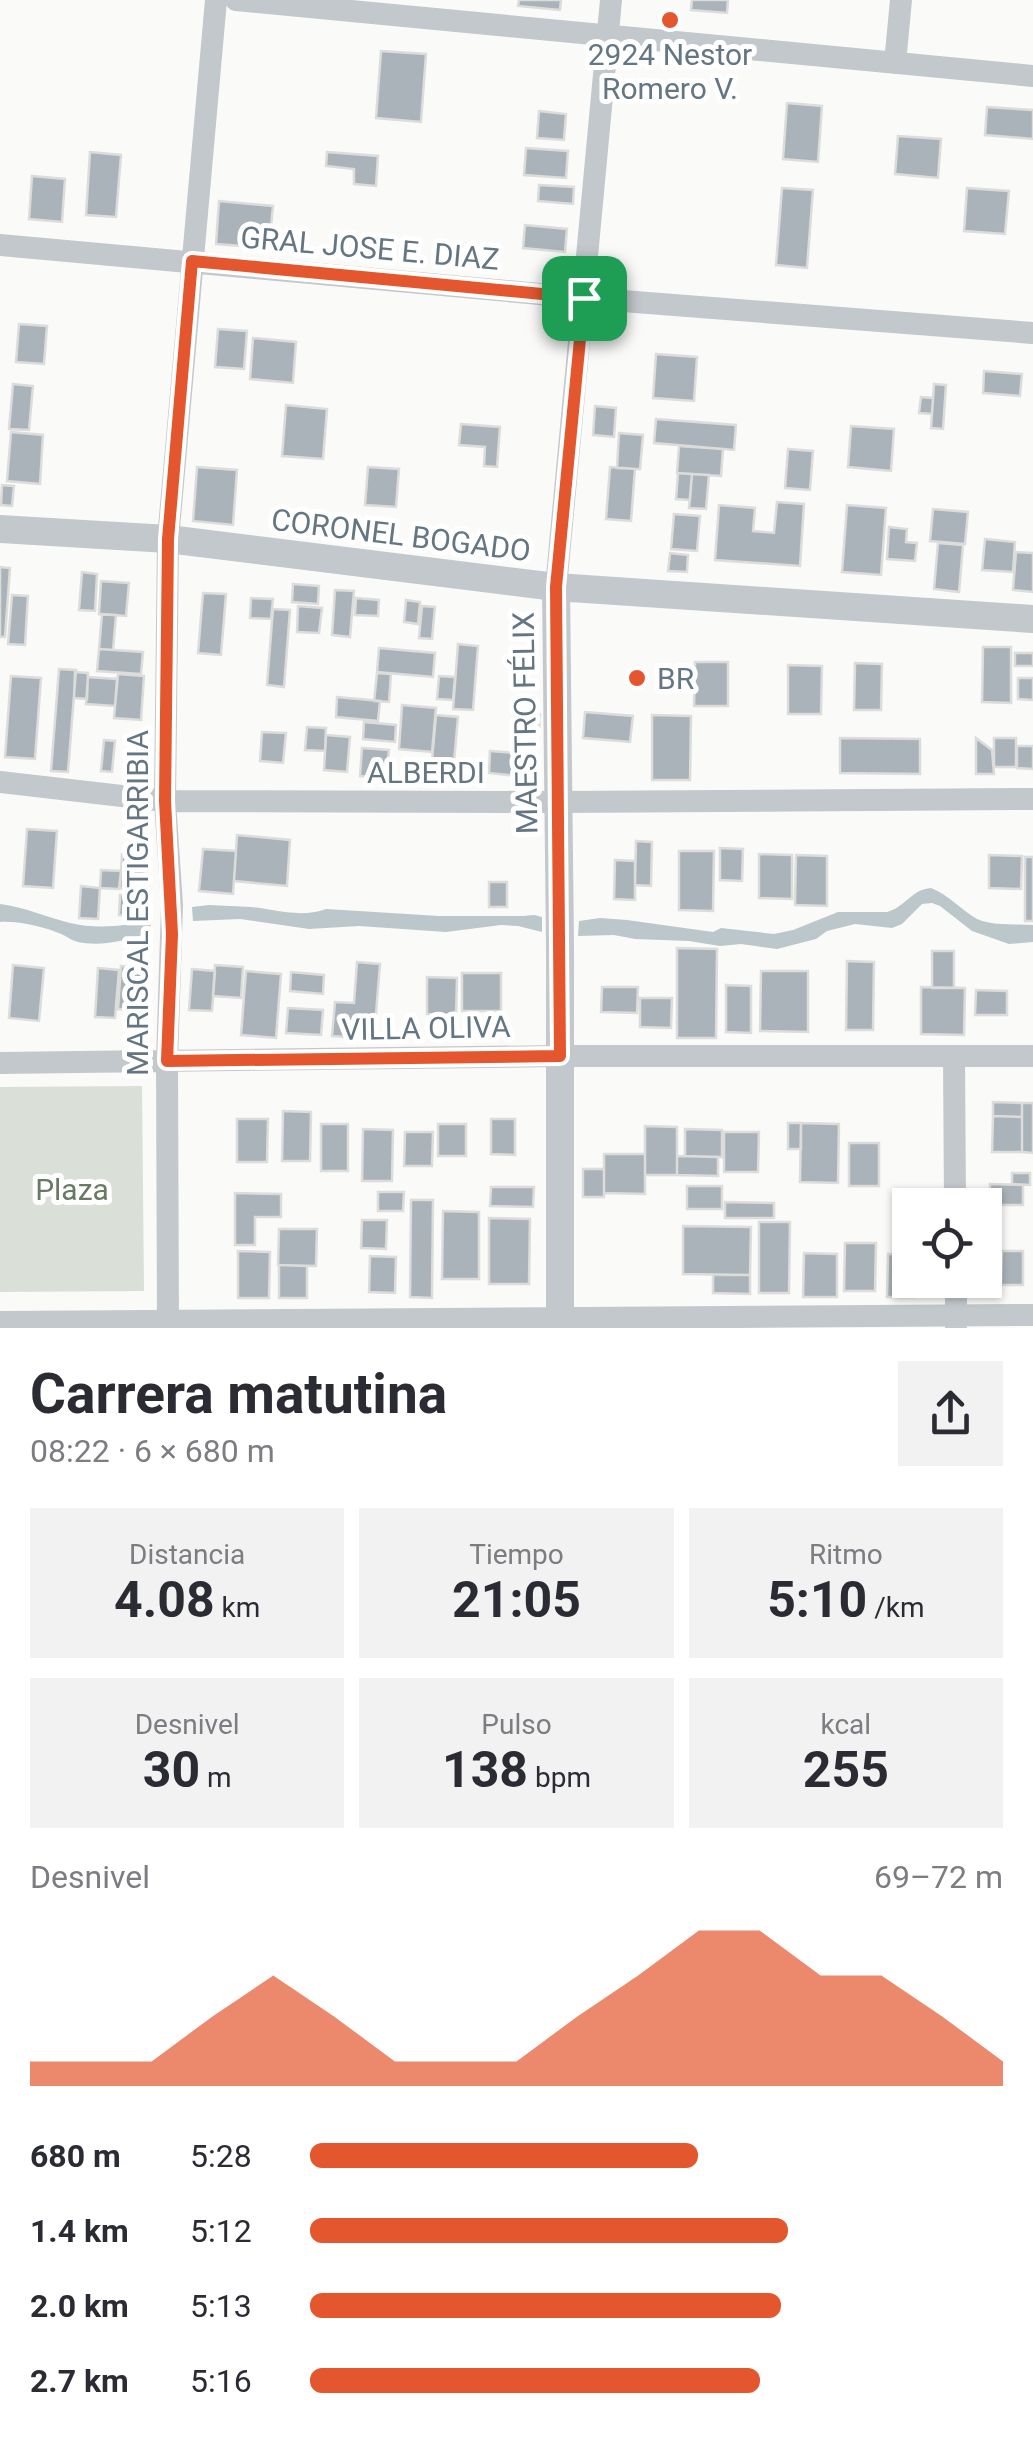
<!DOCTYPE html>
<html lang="es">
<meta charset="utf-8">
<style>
:root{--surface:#fff;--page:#f2f2f3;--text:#2b2b33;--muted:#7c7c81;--accent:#e4572e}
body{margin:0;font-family:Roboto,sans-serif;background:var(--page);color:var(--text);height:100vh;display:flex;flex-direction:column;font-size:38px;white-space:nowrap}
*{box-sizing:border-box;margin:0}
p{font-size:32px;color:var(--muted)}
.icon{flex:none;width:55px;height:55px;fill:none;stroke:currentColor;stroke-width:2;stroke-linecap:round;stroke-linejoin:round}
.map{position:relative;height:1328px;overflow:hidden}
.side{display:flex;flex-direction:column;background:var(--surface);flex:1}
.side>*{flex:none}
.buttons{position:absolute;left:892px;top:1188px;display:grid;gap:20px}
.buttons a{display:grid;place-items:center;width:110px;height:110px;border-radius:0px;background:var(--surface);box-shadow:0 2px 8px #0004;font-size:50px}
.pin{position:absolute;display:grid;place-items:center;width:85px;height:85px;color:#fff;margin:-42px;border-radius:20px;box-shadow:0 5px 15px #0006}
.round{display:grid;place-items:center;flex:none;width:105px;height:105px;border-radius:0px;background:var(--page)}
.head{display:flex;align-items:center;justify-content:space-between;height:170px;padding:0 30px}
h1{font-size:55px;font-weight:700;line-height:75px}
.metrics{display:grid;grid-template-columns:repeat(3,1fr);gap:15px;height:170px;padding:10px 30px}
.metrics div{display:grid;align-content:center;border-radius:0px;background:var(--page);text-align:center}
.metrics b{font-size:50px;font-weight:700}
.metrics small{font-size:28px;font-weight:400}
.metrics p{font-size:28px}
.chart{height:280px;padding:20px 30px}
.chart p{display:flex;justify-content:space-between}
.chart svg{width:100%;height:180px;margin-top:10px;fill:var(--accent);opacity:.7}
ul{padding:0 30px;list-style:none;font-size:32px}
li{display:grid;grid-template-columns:160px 120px 1fr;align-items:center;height:75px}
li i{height:25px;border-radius:12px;background:var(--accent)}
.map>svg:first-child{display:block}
</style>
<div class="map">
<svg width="1033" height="1328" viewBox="0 0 1033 1328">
<rect width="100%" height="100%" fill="#fafaf8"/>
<!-- green -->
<path fill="#dadfd7" d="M142 1086 144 1291 0 1292V1087Z"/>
<!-- water -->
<path fill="#bbc7cb" d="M931 888C949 895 961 910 977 919 993 926 1016 924 1033 925V942L1009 944 972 931 940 906 932 903 922 904 902 924 892 928 855 924 827 931 816 939 777 949 741 944 720 946 689 941 635 939 614 935 578 936 579 921 600 918 627 920 713 932 721 928 774 934 793 930 838 912H887C904 908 912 889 931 888Z
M0 904C25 907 46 917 70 923 95 929 126 927 150 919L151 932C129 940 101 947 78 942 70 940 64 934 56 932 39 926 18 921 0 922Z
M209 905C223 906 237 906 251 907 277 910 301 918 326 909L439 916H523L534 915 542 917V932L518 926 501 925 446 932 359 926 309 929 240 919 193 921 192 907Z"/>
<!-- building -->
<path fill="#aab3b9" stroke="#dcdcda" stroke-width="2.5" d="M519 0H561L560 10 518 6Z
M692 0H728L727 13 691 10Z
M381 51 426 54 421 122 376 118Z
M787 103 822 106 818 162 783 159Z
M987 107 1033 110V139L985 135Z
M539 111 566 114 564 140 537 138Z
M898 136 941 139 938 178 895 174Z
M526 148 568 151 566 178 524 175Z
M90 152 121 155 116 217 86 215Z
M327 152 378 156 376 186 354 184V169L326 166Z
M32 176 65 179 62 222 29 219Z
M539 185 574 187 573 204 538 201Z
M782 188 813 190 807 268 776 265Z
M967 188 1009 191 1005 234 964 231Z
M219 201 273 206 269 248 216 244Z
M525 225 567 229 565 252 523 248Z
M19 324 47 326 44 364 16 362Z
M218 329 247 331 244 369 215 367Z
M253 338 296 342 293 383 250 379Z
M656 354 697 357 694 401 653 398Z
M984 371 1022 374 1020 396 983 393Z
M13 384 33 386 29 430 9 429Z
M934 384 946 385 943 429 931 428Z
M921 397 933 398 932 414 919 413Z
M286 405 327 409 323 459 282 456Z
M595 406 616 408 614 437 593 435Z
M656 419 736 425 734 450 654 443Z
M461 424 500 427 497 467 484 466 485 447 459 445Z
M851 426 894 429 891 471 848 467Z
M11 432 43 435 40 484 7 481Z
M619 433 643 435 640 469 617 468Z
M679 446 723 449 721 476 677 473Z
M788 449 813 451 810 490 785 488Z
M197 467 237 470 233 525 193 521Z
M368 467 399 469 396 507 365 505Z
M610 467 635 469 631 521 606 519Z
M678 473 692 474 690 500 676 499Z
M692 474 709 475 706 509 689 508Z
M2 485 14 486 12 506 1 505Z
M777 502 804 504 800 566 715 560 719 505 755 508 753 531 774 533Z
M847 505 886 508 881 575 842 572Z
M933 509 968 512 965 544 930 541Z
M674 514 700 516 697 551 671 549Z
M889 527 907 529 906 542 917 543 915 561 887 559Z
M985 539 1015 542 1013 572 982 570Z
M938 543 963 545 959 592 934 589Z
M1016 552 1033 553V592L1013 590Z
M670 553 688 555 687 572 668 571Z
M0 567 10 568 5 637H0Z
M82 572 97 574 95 611 79 610Z
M101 581 129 583 126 616 99 614Z
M293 584 319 586 318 604 292 602Z
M335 590 354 591 350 637 332 635Z
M203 593 226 594 221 655 198 653Z
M12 595 28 596 25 645 8 644Z
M251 598 273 599 271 619 250 618Z
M356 598 379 600 378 616 355 615Z
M406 600 420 602 418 624 404 622Z
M298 606 322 608 319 633 297 632Z
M422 606 435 607 432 639 419 638Z
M273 609 290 610 284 687 267 685Z
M102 614 116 615 113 650 99 649Z
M458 644 478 646 473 710 453 709Z
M983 647H1011V703L982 702Z
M379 648 435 653 433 677 377 672Z
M99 649 143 652 141 674 97 671Z
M1015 653H1033V666H1015Z
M695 662H728V706H694Z
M855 663 882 664 881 710H854Z
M788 665 822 666 821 714H788Z
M59 669 76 670 68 772 51 771Z
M75 672 88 673 87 699 74 698Z
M377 673 391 674 389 702 374 701Z
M118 674 144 676 141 720 114 718Z
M11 676 41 678 35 759 5 757Z
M439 676 455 677 453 700 437 699Z
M88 677 117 679 115 706 86 704Z
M1018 678H1033V700L1018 699Z
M337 697 380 701 378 721 336 717Z
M402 705 436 708 432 752 399 749Z
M585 712 633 716 630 742 583 738Z
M518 713 540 715 539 730 517 728Z
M436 715 458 717 453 773 431 772Z
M652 715 691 716 690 780H652Z
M364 722 396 725 395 742 363 739Z
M307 727 326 728 325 751 305 750Z
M262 732 286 733 283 763 260 761Z
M326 735 350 737 347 772 324 770Z
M840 738 920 739V774L840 773Z
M976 738 992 750 994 774H976Z
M994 738H1016V767H994Z
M104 740 115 741 112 772 101 771Z
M1017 746H1033V769L1017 768Z
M362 748 389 750 386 778 360 776Z
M490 751 518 753 516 776 489 773Z
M27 829 57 831 53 888 23 886Z
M237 835 290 840 287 886 234 881Z
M636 841 652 842 651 886 635 885Z
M720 848 743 849 742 881 720 880Z
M203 849 236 851 233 894 199 891Z
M679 851H714L713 911 679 910Z
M122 854 146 856 143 890 120 888Z
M759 854 792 855V899L759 898Z
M796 855 827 856V906L795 905Z
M989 855 1022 856 1021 889 989 888Z
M1025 857H1033V921H1025Z
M615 860 635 861V900L614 899Z
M101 870 121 871 119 889 100 888Z
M489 882H507V907H489Z
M81 886 100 888 98 919 79 918Z
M120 895 142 897 140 917 119 915Z
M677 948 717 949 716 1038H677Z
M932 951H954V988H932Z
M847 961 874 962 873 1030H846Z
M357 962 380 964 374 1039 332 1036 335 1002 354 1003Z
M13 965 44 968 39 1021 9 1018Z
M215 965 243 967 241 998 213 996Z
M121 966 145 969 142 1011 118 1009Z
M98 968 119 970 115 1018 95 1017Z
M192 969 215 971 212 1011 189 1010Z
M246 971 281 974 276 1038 241 1035Z
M761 971H808V1032L760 1031Z
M291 972 324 975 323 994 290 991Z
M462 973H501V1011H462Z
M427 977 457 978 456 1015 427 1014Z
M726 985 751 986V1033L726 1032Z
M602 987H638L637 1013 601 1012Z
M921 987 965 988 964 1035 921 1034Z
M976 990 1007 991V1015H975Z
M640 998H672L671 1028 640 1027Z
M288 1008 323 1010 321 1035 286 1033Z
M993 1102 1022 1103V1117L993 1116Z
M1022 1103H1033V1153L1022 1152Z
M283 1111 311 1112 310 1161H282Z
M993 1116 1022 1117V1152H992Z
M237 1119H268L267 1162H237Z
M491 1119H515V1155L491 1154Z
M788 1123H801V1149H788Z
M801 1123 839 1124 838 1183 800 1182Z
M321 1124H348V1171H321Z
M438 1124H466V1156H438Z
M645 1126 677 1127V1175H645Z
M363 1129 393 1130 392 1181H362Z
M685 1129 722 1130V1157L685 1156Z
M405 1132H433L432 1166H404Z
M724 1132H759L758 1172H724Z
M849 1143H879V1186H849Z
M604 1154H645V1194L604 1193Z
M677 1156 718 1157V1176L677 1175Z
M583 1169H604V1197H583Z
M1012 1173H1030V1185L1012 1184Z
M990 1184 1023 1185V1205H989Z
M687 1186H722V1209H687Z
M491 1187H534L533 1207 490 1206Z
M378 1192H404L403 1211H378Z
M235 1193 281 1194V1217H255V1245H235Z
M411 1200H433L432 1298 410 1297Z
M725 1202 774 1203V1218H725Z
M443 1211 479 1212V1279H442Z
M489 1218 530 1219 529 1284H489Z
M362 1220H387L386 1249 361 1248Z
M759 1222H790L789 1293H759Z
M683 1226 751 1227 750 1275 683 1274Z
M279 1229H317L316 1266 278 1265Z
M845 1243H876L875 1291H844Z
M238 1251 270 1252 269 1298H238Z
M1002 1251H1023V1285H1001Z
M804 1253 837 1254V1297H803Z
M888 1254H910V1280H916L915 1297H887Z
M370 1256 396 1257 395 1293 369 1292Z
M279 1265 307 1266V1298H279Z
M713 1275H750V1294L713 1293Z"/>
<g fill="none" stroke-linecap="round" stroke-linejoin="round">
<!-- minor -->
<path stroke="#c3c8cc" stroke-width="22" d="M236 0 1033 76
M895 63 901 0
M0 245 584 298 1033 333
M556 587 611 0
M0 782 165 801 558 802 1033 799
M954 1056 955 1205
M0 1063 560 1056H1033
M956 1280V1328
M0 1322 1033 1315
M168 1328 167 1061 172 905 165 801 168 539 216 0"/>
<!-- tertiary -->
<path stroke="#c3c8cc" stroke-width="28" d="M0 529 168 539 556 587 1033 619
M556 587 560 945V1328"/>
</g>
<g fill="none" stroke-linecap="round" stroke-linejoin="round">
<!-- route casing -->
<g stroke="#fff" stroke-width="20">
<path id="route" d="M192 261 584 298 556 587 560 1056 167 1061 172 934 165 801 168 539Z"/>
</g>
<!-- route -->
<use href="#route" stroke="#e4572e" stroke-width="12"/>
</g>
<!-- markers -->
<g fill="#e4572e" stroke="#fff" stroke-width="4">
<circle cx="670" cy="20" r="10"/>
<circle cx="637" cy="678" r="10"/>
</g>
<g text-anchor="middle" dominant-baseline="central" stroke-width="10" stroke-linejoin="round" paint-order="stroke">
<!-- poi labels -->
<g font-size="30" fill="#657683" stroke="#fff">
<text x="670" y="54">2924 Nestor<tspan x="670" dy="34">Romero V.</tspan></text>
<text x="657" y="678" text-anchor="start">BR</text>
</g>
<!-- street labels -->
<g font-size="30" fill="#657683" stroke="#fff">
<text transform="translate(370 248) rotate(5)">GRAL JOSE E. DIAZ</text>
<text transform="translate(401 535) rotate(7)">CORONEL BOGADO</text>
<text transform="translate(525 723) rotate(-91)">MAESTRO FÉLIX</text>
<text x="426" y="772">ALBERDI</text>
<text transform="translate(137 903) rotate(-90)">MARISCAL ESTIGARRIBIA</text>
<text transform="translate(426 1028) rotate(-1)">VILLA OLIVA</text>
</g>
<!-- park labels -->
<g font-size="30" fill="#687a64" stroke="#fff">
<text x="72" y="1189">Plaza</text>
</g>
</g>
</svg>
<div class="buttons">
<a><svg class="icon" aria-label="locate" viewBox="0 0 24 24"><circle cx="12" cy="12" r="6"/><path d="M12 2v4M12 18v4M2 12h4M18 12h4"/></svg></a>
</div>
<div class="pin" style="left:584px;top:298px;background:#1e9e55"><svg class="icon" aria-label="arrive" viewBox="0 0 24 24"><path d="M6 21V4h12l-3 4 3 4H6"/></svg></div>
</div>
<section class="side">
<div class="head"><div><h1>Carrera matutina</h1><p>08:22 · 6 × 680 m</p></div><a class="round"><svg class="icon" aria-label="share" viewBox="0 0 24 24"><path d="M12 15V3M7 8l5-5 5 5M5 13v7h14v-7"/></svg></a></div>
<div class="metrics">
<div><p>Distancia</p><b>4.08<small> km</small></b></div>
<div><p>Tiempo</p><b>21:05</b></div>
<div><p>Ritmo</p><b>5:10<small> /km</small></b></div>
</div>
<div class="metrics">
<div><p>Desnivel</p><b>30<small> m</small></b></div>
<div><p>Pulso</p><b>138<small> bpm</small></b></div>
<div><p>kcal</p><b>255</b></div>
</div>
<div class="chart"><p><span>Desnivel</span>69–72 m</p>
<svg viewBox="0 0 160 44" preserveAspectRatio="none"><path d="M0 44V38L10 38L20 38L30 27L40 17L50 27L60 38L70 38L80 38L90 27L100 17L110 6L120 6L130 17L140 17L150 27L160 38V44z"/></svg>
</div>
<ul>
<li><b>680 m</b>5:28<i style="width:56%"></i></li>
<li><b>1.4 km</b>5:12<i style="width:69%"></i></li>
<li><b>2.0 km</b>5:13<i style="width:68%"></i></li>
<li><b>2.7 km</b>5:16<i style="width:65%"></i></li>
</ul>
</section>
